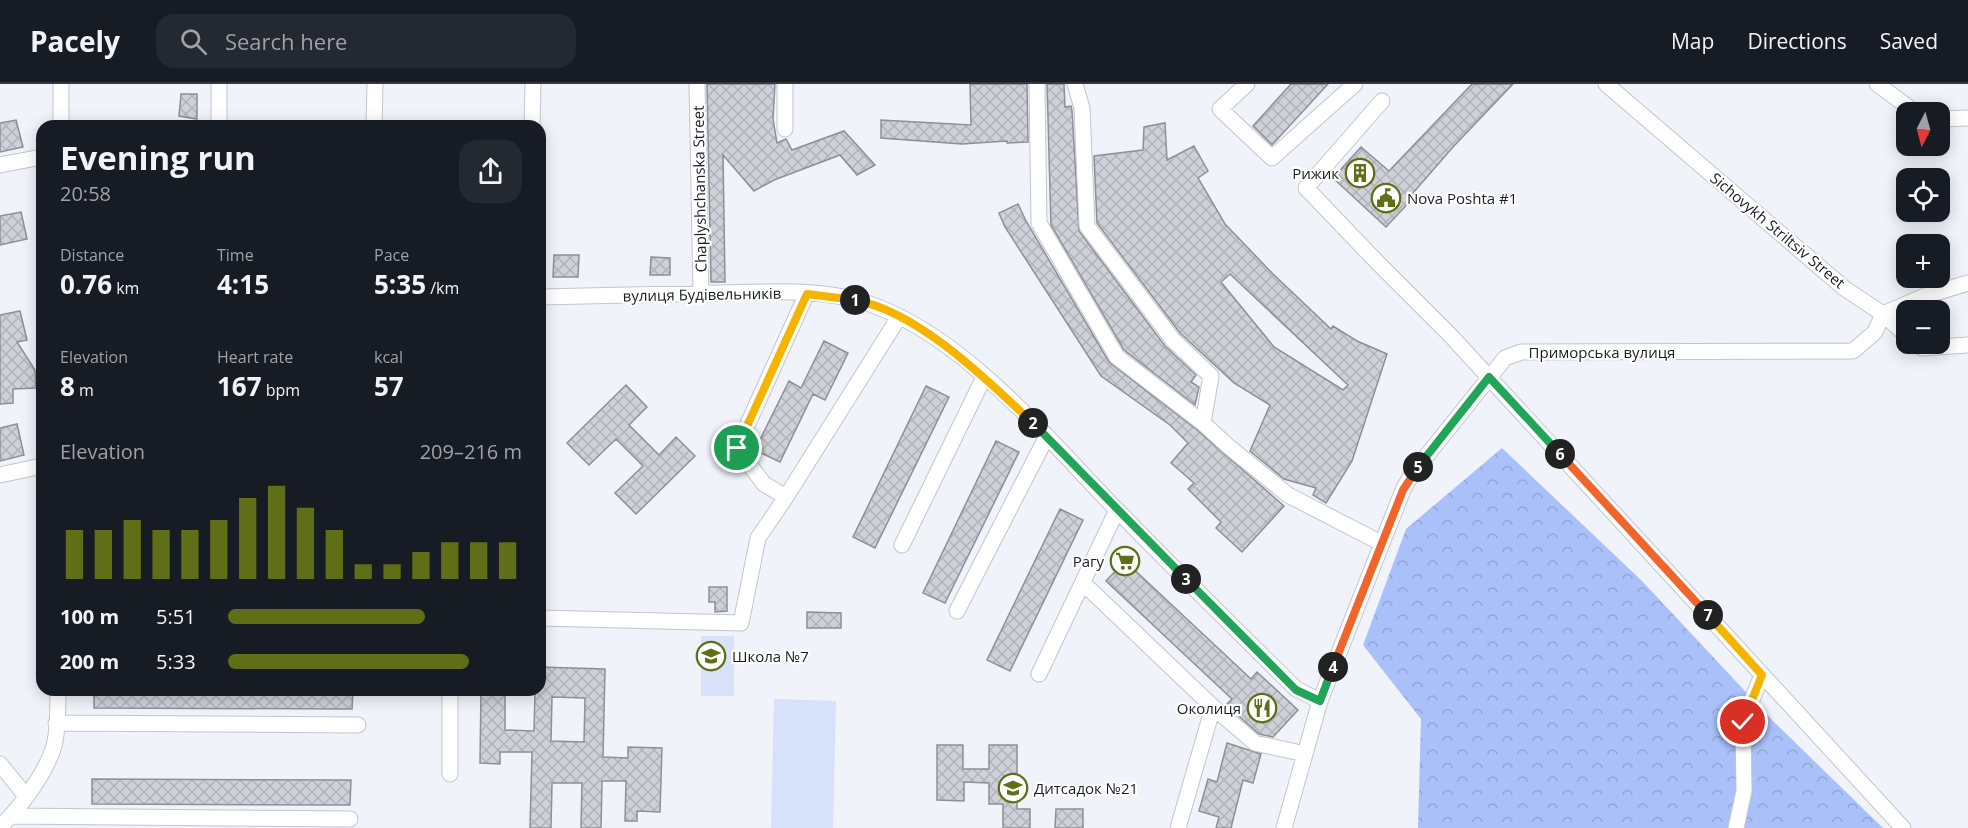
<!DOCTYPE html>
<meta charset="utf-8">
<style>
:root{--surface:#171b24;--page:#242831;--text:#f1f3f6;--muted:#9ea1a6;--line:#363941;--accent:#606e17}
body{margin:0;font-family:"Open Sans",sans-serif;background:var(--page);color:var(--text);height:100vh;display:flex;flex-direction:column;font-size:22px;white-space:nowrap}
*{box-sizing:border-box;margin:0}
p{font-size:20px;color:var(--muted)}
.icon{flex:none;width:33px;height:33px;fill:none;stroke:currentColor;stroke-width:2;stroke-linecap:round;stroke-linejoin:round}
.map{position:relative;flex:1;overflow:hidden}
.panel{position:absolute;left:36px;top:36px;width:510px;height:576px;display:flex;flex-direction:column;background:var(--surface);border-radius:18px;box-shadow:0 3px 15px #0003}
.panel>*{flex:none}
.needle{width:39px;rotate:186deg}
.tools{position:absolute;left:1896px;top:18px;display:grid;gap:12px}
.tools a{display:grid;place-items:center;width:54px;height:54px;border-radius:12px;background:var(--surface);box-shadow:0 3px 15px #0003;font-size:30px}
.pin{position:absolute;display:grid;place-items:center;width:51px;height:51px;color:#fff;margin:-26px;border:3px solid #fff;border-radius:50%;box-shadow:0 2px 6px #0007}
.km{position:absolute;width:30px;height:30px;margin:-15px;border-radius:50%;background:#222;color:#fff;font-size:16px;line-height:30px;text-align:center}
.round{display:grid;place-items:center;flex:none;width:63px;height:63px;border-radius:18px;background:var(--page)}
.summary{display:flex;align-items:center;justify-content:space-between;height:102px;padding:0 24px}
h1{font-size:33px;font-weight:700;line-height:45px}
.stats{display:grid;grid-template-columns:repeat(3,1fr);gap:9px;height:102px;padding:6px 24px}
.stats div{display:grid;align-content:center}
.stats b{font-size:26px;font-weight:700}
.stats small{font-size:16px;font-weight:400}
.stats p{font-size:16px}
.chart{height:168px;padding:12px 24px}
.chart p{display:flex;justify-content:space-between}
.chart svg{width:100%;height:108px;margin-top:6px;stroke:var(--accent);stroke-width:6}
ul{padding:0 24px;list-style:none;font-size:20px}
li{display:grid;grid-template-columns:96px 72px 1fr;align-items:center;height:45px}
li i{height:15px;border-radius:8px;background:var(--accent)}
header{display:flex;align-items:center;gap:36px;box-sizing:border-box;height:84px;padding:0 30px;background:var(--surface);border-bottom:2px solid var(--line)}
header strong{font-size:28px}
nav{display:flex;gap:33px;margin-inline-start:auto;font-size:21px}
.search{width:420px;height:54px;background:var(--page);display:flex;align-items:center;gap:15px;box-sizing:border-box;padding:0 21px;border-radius:18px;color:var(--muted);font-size:22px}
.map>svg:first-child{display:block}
</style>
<header>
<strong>Pacely</strong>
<div class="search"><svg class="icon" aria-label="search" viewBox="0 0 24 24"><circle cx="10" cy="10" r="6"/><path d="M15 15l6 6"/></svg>Search here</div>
<nav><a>Map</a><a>Directions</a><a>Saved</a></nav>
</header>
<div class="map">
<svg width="1968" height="744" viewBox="0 0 1968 744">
<defs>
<pattern id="forest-crowns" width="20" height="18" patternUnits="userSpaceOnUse" patternTransform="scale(1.5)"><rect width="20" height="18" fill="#aac0f9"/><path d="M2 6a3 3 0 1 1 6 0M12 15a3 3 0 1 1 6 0" fill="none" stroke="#92a5d5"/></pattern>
<pattern id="building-cross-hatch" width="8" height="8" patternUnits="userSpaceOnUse" patternTransform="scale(1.5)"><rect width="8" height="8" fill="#ced1d8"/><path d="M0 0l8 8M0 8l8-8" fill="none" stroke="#b0b3b9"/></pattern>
</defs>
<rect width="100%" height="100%" fill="#f0f3fa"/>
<!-- forest -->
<path fill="url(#forest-crowns)" d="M1502 364 1642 497 1773 637 1883 744H1418L1421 635 1363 561 1406 445Z"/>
<!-- park -->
<path fill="#d7e1fa" d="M701 552H734V612H701Z
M774 615 836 617 833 744H771Z"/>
<!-- building -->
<path fill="url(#building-cross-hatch)" stroke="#8d9096" stroke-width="1.5" fill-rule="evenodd" d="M707 0H775L773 35 777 59 786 55 792 66 844 47 875 81 857 91 840 71 774 96 754 107 723 71 725 198H711Z
M970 0H1027L1028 58 1007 59V57L962 60 881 54V36L971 41Z
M1047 0H1064L1065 23 1071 22 1072 26 1079 147 1165 262 1196 291 1191 298 1199 303 1195 321 1124 266 1051 141Z
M1291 0H1328L1272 61 1253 42Z
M1472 0H1513L1453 63 1413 109 1416 111 1386 143 1333 94 1361 63 1389 87Z
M181 10H197V35L179 32Z
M16 36 23 63 0 68V39Z
M1165 39 1167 76 1194 62 1208 87 1198 94 1225 140 1273 190 1331 245 1333 242 1357 257 1387 270 1352 377 1326 419 1313 411 1316 404 1284 395 1250 367 1270 321 1234 299 1180 249 1097 139 1094 72 1143 66 1144 43ZM1230 190 1348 301 1343 306 1274 263 1221 198Z
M1018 120 1026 137 1109 278 1197 346 1284 422 1242 468 1216 444 1221 438 1188 405 1194 399 1171 379 1188 359 1170 341 1101 292 1005 143 999 129Z
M21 128 27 155 0 161V132Z
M554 171H579L578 193H553Z
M651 173 670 174V191H650Z
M20 227 27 256 17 258 35 286 36 304 13 305V319L0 320V231Z
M824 257 848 269 825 316 813 310 780 378 755 366 789 297 801 304Z
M626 301 647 323 629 341 659 371 676 353 695 372 636 430 615 409 643 382 616 355 589 381 567 359Z
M926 302 949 313 875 464 853 453Z
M17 340 24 371 0 377V344Z
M996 357 1019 368 945 519 923 509Z
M1060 425 1083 436 1010 587 987 576Z
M1125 477 1251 595 1257 588 1298 626 1273 653 1259 650 1233 627 1226 621 1232 615 1106 497Z
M709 503H727V527L715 528V518H709Z
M807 528 841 529V544H807Z
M540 583 605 585 603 673 628 674V663L662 664 660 728 637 727V737H625L626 697H602L601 744H581L582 699H552L551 744H530L532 668H500V680L480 679 481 606H505V646L534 647 535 606H540ZM552 613 585 614 584 658 551 657Z
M94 606H353L352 625 94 624Z
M1227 659 1261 670 1253 699 1243 696 1231 744H1216L1219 733 1199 727 1208 695 1217 698Z
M937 661H963V685H989V661H1017V725H1030V744H1003V720H989V699L964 698V717L937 716Z
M92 695 351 696 350 721 92 720Z
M1056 725H1083V744H1055Z"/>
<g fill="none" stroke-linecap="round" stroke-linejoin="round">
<!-- minor casing -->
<g stroke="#c2c5cc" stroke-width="17">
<path id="minor" d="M697 0 701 209
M785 0V45
M1037 0 1039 139 1117 273 1203 339 1228 362 1288 411 1381 459
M1075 0 1082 24 1087 142 1173 256 1211 292 1203 339
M1247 0 1220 25 1272 74 1355 0
M1606 0 1844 204 1883 230 1925 212 1968 199
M1877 0 1915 28
M1382 17 1306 104 1377 178 1451 252 1903 744
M1940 35 1968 34
M61 42V0
M219 42V0
M374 42 375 0
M532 42 533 0
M0 81 42 73
M807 209 737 364 764 400 786 413 899 233
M540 213C599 212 659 210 718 209 764 208 819 204 864 218 964 250 1047 355 1119 428 1177 488 1237 546 1296 605L1320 617
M1917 260 1922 264 1968 261
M0 391 42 382
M902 461 984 293
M1083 499 1213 623 1255 659 1305 670
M957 527 1047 352
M540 534 741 539 758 454 786 413
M1039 590 1117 426
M56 639 358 641
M0 680 26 712
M450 690V606
M12 732 350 735
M0 743C20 724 46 689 54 662 58 647 58 622 58 606
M1178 744 1213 623
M1284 744 1320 617 1403 406 1412 390 1505 274 1521 268 1853 267 1875 248 1883 230 1906 251
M1736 744 1744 707 1743 638 1762 591"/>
</g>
<!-- minor -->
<use href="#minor" stroke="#fff" stroke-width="15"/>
</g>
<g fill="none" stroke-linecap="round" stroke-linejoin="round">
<!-- split-1 casing -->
<g stroke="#fff" stroke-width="12">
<path id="split-1" d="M737 364 807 210 855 216"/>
</g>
<!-- split-2 casing -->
<g stroke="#fff" stroke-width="12">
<path id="split-2" d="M855 216C919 228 987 296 1033 339"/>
</g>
<!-- split-3 casing -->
<g stroke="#fff" stroke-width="12">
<path id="split-3" d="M1033 339 1186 495"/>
</g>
<!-- split-4 casing -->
<g stroke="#fff" stroke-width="12">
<path id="split-4" d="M1186 495 1296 606 1320 617 1333 583"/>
</g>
<!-- split-5 casing -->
<g stroke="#fff" stroke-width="12">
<path id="split-5" d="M1333 583 1403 406 1418 383"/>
</g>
<!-- split-6 casing -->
<g stroke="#fff" stroke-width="12">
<path id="split-6" d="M1418 383 1489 293 1560 370"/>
</g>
<!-- split-7 casing -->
<g stroke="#fff" stroke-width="12">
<path id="split-7" d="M1560 370 1708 531"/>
</g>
<!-- split-8 casing -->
<g stroke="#fff" stroke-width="12">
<path id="split-8" d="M1708 531 1762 591 1743 638"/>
</g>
<!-- split-1 -->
<use href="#split-1" stroke="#f5b400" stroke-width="8"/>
<!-- split-2 -->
<use href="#split-2" stroke="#f5b400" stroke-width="8"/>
<!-- split-3 -->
<use href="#split-3" stroke="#22a559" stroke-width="8"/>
<!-- split-4 -->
<use href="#split-4" stroke="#22a559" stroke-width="8"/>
<!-- split-5 -->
<use href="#split-5" stroke="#f0652b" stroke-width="8"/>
<!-- split-6 -->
<use href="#split-6" stroke="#22a559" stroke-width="8"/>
<!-- split-7 -->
<use href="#split-7" stroke="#f0652b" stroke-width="8"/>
<!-- split-8 -->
<use href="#split-8" stroke="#f5b400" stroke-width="8"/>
</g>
<!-- icons -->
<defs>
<g id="building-ring" transform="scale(1.5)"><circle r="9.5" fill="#fff" stroke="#606e17" stroke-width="1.5"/><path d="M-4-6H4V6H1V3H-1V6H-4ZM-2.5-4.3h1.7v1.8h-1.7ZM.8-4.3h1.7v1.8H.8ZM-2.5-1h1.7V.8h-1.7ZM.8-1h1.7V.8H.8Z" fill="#606e17"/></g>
<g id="civic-ring" transform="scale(1.5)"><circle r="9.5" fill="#fff" stroke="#606e17" stroke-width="1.5"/><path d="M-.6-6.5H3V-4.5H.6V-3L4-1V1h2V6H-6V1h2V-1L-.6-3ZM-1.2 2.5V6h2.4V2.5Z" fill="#606e17"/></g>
<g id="supermarket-ring" transform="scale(1.5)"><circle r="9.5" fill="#fff" stroke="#606e17" stroke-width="1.5"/><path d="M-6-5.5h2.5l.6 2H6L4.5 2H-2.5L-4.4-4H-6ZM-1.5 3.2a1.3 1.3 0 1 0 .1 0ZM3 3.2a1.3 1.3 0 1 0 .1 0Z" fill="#606e17"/></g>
<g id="school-ring" transform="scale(1.5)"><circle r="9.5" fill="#fff" stroke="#606e17" stroke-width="1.5"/><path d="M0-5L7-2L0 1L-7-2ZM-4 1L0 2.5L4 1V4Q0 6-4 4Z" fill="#606e17"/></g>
<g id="restaurant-ring" transform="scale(1.5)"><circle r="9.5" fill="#fff" stroke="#606e17" stroke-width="1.5"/><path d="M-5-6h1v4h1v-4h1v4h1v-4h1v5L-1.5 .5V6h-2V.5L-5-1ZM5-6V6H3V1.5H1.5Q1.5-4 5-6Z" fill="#606e17"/></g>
</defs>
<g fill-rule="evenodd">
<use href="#building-ring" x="1360" y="89"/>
<use href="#civic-ring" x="1386" y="114"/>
<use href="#supermarket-ring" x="1125" y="477"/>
<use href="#school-ring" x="711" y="572"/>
<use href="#restaurant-ring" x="1262" y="624"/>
<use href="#school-ring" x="1013" y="704"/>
</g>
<g text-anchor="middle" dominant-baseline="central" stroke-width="4.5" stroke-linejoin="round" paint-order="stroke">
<!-- poi labels -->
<g font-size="15" fill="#1c1d20" stroke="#fff" text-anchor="end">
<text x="1339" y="89">Рижик</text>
<text x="1407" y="114" text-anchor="start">Nova Poshta #1</text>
<text x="1104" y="477">Рагу</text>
<text x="732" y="572" text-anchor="start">Школа №7</text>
<text x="1241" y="624">Околиця</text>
<text x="1034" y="704" text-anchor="start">Дитсадок №21</text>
</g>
<!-- street labels -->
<g font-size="15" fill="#1c1d20" stroke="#fff">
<text transform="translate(699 105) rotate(-91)">Chaplyshchanska Street</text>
<text transform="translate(1778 146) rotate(40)">Sichovykh Striltsiv Street</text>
<text transform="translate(702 210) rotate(-1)">вулиця Будівельників</text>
<text x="1602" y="268">Приморська вулиця</text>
</g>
</g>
</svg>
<div class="tools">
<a><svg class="needle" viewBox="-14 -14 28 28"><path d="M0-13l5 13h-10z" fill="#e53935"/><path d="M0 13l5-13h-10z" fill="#9ea1a6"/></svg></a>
<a><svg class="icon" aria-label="locate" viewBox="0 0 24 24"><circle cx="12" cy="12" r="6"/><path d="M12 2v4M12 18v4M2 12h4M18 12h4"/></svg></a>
<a>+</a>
<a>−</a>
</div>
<div class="pin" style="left:737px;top:364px;background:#1e9e55"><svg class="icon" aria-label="arrive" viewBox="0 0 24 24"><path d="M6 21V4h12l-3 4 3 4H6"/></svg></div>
<div class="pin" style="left:1743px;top:638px;background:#d93025"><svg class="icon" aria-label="check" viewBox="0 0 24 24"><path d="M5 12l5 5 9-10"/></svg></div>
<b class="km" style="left:855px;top:216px">1</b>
<b class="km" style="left:1033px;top:339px">2</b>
<b class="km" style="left:1186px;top:495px">3</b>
<b class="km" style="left:1333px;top:583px">4</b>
<b class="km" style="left:1418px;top:383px">5</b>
<b class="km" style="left:1560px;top:370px">6</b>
<b class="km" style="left:1708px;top:531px">7</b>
<section class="panel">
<div class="summary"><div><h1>Evening run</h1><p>20:58</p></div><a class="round"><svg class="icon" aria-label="share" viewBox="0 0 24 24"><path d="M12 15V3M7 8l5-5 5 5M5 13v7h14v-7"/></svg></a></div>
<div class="stats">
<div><p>Distance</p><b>0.76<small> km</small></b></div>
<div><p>Time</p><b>4:15</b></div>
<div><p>Pace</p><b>5:35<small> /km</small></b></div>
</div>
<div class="stats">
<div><p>Elevation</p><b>8<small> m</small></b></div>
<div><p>Heart rate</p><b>167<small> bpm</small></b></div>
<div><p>kcal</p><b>57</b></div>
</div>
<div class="chart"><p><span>Elevation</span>209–216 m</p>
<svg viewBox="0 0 160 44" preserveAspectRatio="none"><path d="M5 44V24M15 44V24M25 44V20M35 44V24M45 44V24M55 44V20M65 44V11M75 44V6M85 44V15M95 44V24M105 44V38M115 44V38M125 44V33M135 44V29M145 44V29M155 44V29"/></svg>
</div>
<ul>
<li><b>100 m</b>5:51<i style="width:67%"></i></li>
<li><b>200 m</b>5:33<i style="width:82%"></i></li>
</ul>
</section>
</div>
